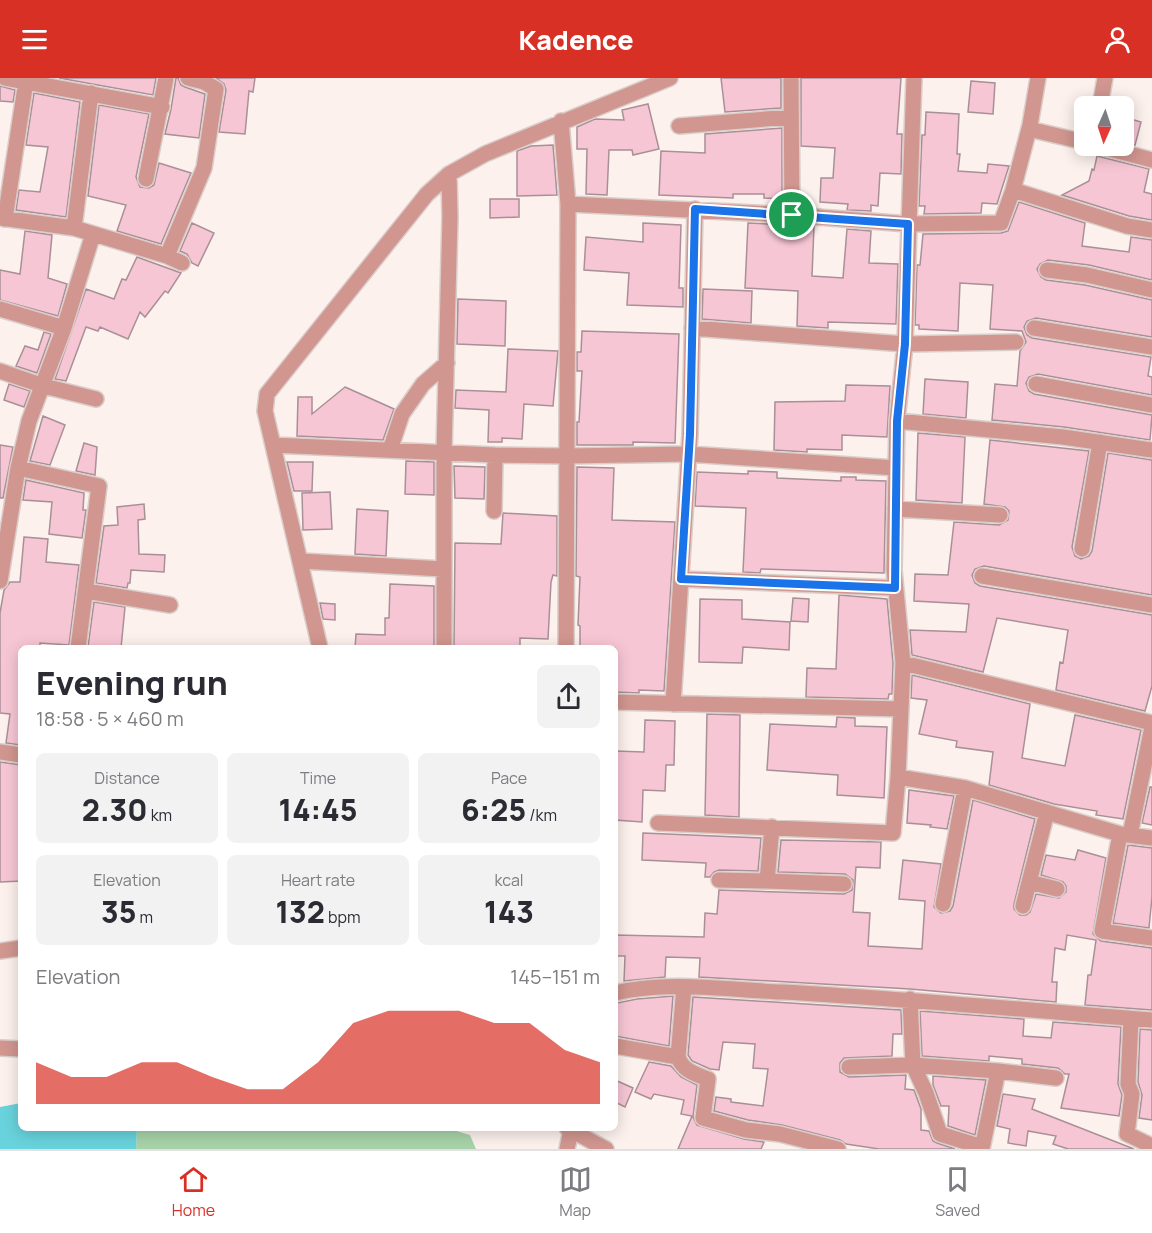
<!DOCTYPE html>
<meta charset="utf-8">
<style>
:root{--surface:#fff;--page:#f2f2f3;--text:#2b2b33;--muted:#7c7c81;--line:#e1e1e2;--accent:#d93025}
body{margin:0;font-family:Manrope,sans-serif;background:var(--page);color:var(--text);height:100vh;display:flex;flex-direction:column;font-size:22px;white-space:nowrap}
*{box-sizing:border-box;margin:0}
p{font-size:20px;color:var(--muted)}
.icon{flex:none;width:33px;height:33px;fill:none;stroke:currentColor;stroke-width:2;stroke-linecap:round;stroke-linejoin:round}
.map{position:relative;flex:1;overflow:hidden}
.side{position:absolute;left:18px;top:567px;width:600px;height:486px;display:flex;flex-direction:column;background:var(--surface);border-radius:9px;box-shadow:0 3px 15px #0003}
.side>*{flex:none}
.needle{width:39px;rotate:183deg}
.tools{position:absolute;left:1074px;top:18px;display:grid;gap:12px}
.tools a{display:grid;place-items:center;width:60px;height:60px;border-radius:9px;background:var(--surface);box-shadow:0 3px 15px #0003;font-size:30px}
.pin{position:absolute;display:grid;place-items:center;width:51px;height:51px;color:#fff;margin:-26px;border:3px solid #fff;border-radius:50%;box-shadow:0 2px 6px #0007}
.round{display:grid;place-items:center;flex:none;width:63px;height:63px;border-radius:9px;background:var(--page)}
.head{display:flex;align-items:center;justify-content:space-between;height:102px;padding:0 18px}
h1{font-size:33px;font-weight:800;line-height:45px}
.stats{display:grid;grid-template-columns:repeat(3,1fr);gap:9px;height:102px;padding:6px 18px}
.stats div{display:grid;align-content:center;border-radius:9px;background:var(--page);text-align:center}
.stats b{font-size:30px;font-weight:800}
.stats small{font-size:16px;font-weight:400}
.stats p{font-size:16px}
.chart{height:168px;padding:12px 18px}
.chart p{display:flex;justify-content:space-between}
.chart svg{width:100%;height:108px;margin-top:6px;fill:var(--accent);opacity:.7}
header{display:flex;justify-content:space-between;align-items:center;height:78px;padding:0 18px;background:var(--accent);color:#fff;font-size:27px;font-weight:800}
.tab-bar{display:flex;justify-content:space-around;align-items:center;height:84px;border-top:2px solid var(--line);background:var(--surface);font-size:16px;color:var(--muted)}
.tab-bar a{display:grid;justify-items:center;gap:3px}
.tab-bar .active{color:var(--accent)}
.map>svg:first-child{display:block}
</style>
<header><svg class="icon" aria-label="menu" viewBox="0 0 24 24"><path d="M4 6h16M4 12h16M4 18h16"/></svg>Kadence<svg class="icon" aria-label="person" viewBox="0 0 24 24"><circle cx="12" cy="8" r="4"/><path d="M4 21q1-7 8-7t8 7"/></svg></header>
<div class="map">
<svg width="1152" height="1071" viewBox="0 0 1152 1071">
<rect width="100%" height="100%" fill="#fdf1ed"/>
<!-- green -->
<path fill="#a7d3a9" d="M137 1050H446L470 1057 476 1071H136Z"/>
<!-- water -->
<path fill="#68d3dc" d="M21 1025V1050H137L136 1071H0V1029Z"/>
<!-- building -->
<path fill="#f7c6d5" stroke="#a98f97" stroke-width="1.5" d="M59 0H156L153 17Z
M176 0H178L181 7 185 9 205 16 199 60 165 56 171 31Z
M216 0H255L253 14 249 13 245 56 219 54 226 12 224 6Z
M721 0H781V30L725 34Z
M801 0H901L897 56H902L901 96 880 95 878 128 871 127V133L847 132 848 126 820 124 821 100H833L835 70 801 68Z
M971 3 995 5 993 36 968 34Z
M0 8 15 12 13 24 0 23Z
M34 15 80 24 66 139 16 132 19 112 40 114 48 69 26 67Z
M648 26 659 71 633 77 632 72H609L607 117 586 116 587 71H577V49L595 41 624 42 622 32Z
M99 27 149 36 136 99 140 109 149 110 154 107 159 85 191 95 161 166 117 153 126 127 88 118Z
M926 34 959 36 957 76H960L958 93 987 95 988 86 1009 88 997 126 982 125 981 135 924 136 925 128H919L922 57H925Z
M1124 39 1141 44 1135 67 1124 64Z
M782 50V121L764 120V116H733V120L659 117 661 73 705 75V56Z
M553 67 557 117 517 118V73L531 68Z
M1097 78 1149 91 1144 114 1152 116V142L1129 138 1062 117 1089 103 1092 91 1094 92Z
M490 121H519V139L490 140Z
M1019 124 1085 145 1082 168 1129 174 1131 159 1152 162V202L1089 187 1048 182 1040 186 1037 191 1041 199 1046 202 1085 207 1152 222V259L1036 240 1027 243 1024 249 1027 257 1032 260 1151 279 1148 298 1152 299V317L1038 296 1029 299 1026 305 1029 313 1034 316 1152 337 1150 362 1064 349 992 342 995 306 1017 308 1020 273 1026 264 1022 253 990 251 993 207 960 205 958 253 919 251V247H915L917 187H920L921 177 923 156 1001 155 1008 153Z
M192 145 214 155 198 188 192 185 187 176 180 173Z
M643 145 681 147 679 210H683V229L627 227 629 195 584 192 586 159 643 164Z
M748 145 814 148 812 198 843 200 847 151 871 153 869 185 898 186 896 246 828 244V250L797 248 798 213 745 210Z
M25 153 52 157 48 200 67 206 58 238 0 222V192L20 196Z
M137 179 181 195 168 215 165 213 145 239 140 234 128 261 100 249 98 253 86 249 66 303 55 301 86 211 114 221 122 201 126 202Z
M703 211 752 213 751 245 702 241Z
M458 221 506 223 505 268 457 266Z
M582 253 679 256 675 365 633 364V367H577V344H579L582 293H577V274H581Z
M44 254 51 256 37 295 16 288 25 268 38 272Z
M508 271 558 273 553 328 524 326 522 361 502 360V364H488L489 332 455 330 456 312 506 314Z
M925 301 968 304 966 340 923 336Z
M9 306 30 313 24 329 4 322Z
M846 307 890 308 887 359 842 357V372L807 371V374L774 372 775 324 845 323Z
M345 309 394 331 383 362 297 358 298 319H312V336Z
M43 338 65 347 50 387 30 383Z
M918 355 965 359 962 425 916 422Z
M990 362 1089 373 1072 469 1075 478 1081 481 1089 478 1092 473 1108 375 1152 382V517L984 488 975 491 972 497 975 505 980 508 1152 537V608L1145 633 1056 612 1060 584 1063 585 1068 552 997 540 983 594 912 577 910 552 966 554 969 526 914 523 915 496 948 497 954 444 999 447 1008 442 1009 433 1005 429 984 426Z
M84 365 97 369 95 397 76 393Z
M0 367 13 369 3 420H0Z
M406 383 434 384V417L405 416Z
M287 384H313L312 413H294Z
M454 388 485 389 484 421 455 420Z
M577 389 614 390 612 442 675 444 664 613 639 612V615L615 614V570H580V548L578 547 580 499 576 498Z
M748 393 777 394V400L841 403V399H856V402L886 403 884 495 761 491 760 495 743 494 746 430 695 428 697 394 748 396Z
M26 402 84 415 83 432H86L82 460 49 456 52 424 23 422Z
M330 414 332 451 303 452 302 415Z
M144 426 145 441 138 442 139 476 165 477 164 494 131 492 130 505H128L127 510 96 505 104 448 118 447 117 429Z
M357 431 388 433 386 478 355 476Z
M503 435 557 438V498L553 497 551 504 548 561 520 560V570H454L455 465 501 466Z
M24 459 48 461 46 484 79 487 69 567 40 565V570H21V667L6 665 10 636 0 635V535L4 512 10 504H20Z
M390 506 434 508V570H355L356 556 385 557V540H389Z
M839 517 887 521 893 585 892 616H889L888 621 806 619 807 590 836 591Z
M793 520 809 521 808 544 791 543Z
M700 521 742 522V541L790 544 789 572 743 569 742 585 699 584Z
M94 524 125 529 121 570 88 569Z
M320 525 335 526V542L323 541Z
M912 597 1030 626 1022 680 1065 688 1075 637 1141 652 1123 741 1096 737 1097 733 1054 726 989 707 993 674 956 669 957 663 919 656 927 622 911 620Z
M707 636 740 637 739 739 705 737Z
M837 639 855 640V648L887 649 884 720 837 717 838 697 767 692 770 646 836 649Z
M645 642 675 643 674 687H666L665 713 643 712 642 744 615 742V673L644 674Z
M0 684 21 687V803L0 804Z
M1150 709H1152V747L1142 745Z
M909 712 954 718 947 751 930 749 931 747 907 745Z
M973 722 1035 741 1014 826V831L1020 837H1026L1030 834 1036 816 1059 820 1066 814V808L1063 804 1041 797 1046 777 1075 782 1078 772 1106 780 1093 856 1101 863 1152 870V932L1085 927 1088 897H1091L1096 862 1067 857 1065 872 1055 870 1052 904H1057L1056 924 910 911 699 899 700 880 666 879 665 899 624 903 625 878H615V857L704 859 705 835 717 836 719 812 844 816 852 812 853 802 845 796 778 794 781 762 881 764 880 790 856 789 853 834 870 835 868 868 922 871 925 823 899 821 903 782 941 786 934 829 941 835 950 833 953 828Z
M643 755 761 760 758 793 719 792 714 794 710 799H705L706 785 642 782Z
M1128 767 1152 770V819L1149 850 1113 845Z
M673 918 669 968 615 958 617 925 637 921Z
M693 919 901 932 902 956H893L892 978 844 980 840 985V994L849 999 906 997 905 1011 914 1012 921 1031V1052L929 1053 933 1063 937 1065 955 1071H879L846 1066 840 1062 782 1047 748 1042 714 1033 716 1019 731 1021V1024L763 1028 768 991 753 990 755 966 723 964 719 992 710 991 692 983 688 977Z
M920 933 1024 941 1023 958 1051 960 1053 944 1121 949 1118 1006 1122 1017 1119 1038 1061 1030 1069 996H1065L1058 990 1022 986V981L989 978V983L922 978Z
M1140 951 1152 952V1042L1139 1040 1142 1017 1138 1004Z
M649 984 671 988 681 999 697 1007 693 1039 697 1047 744 1061 764 1064 761 1071H678L692 1038 681 1036 684 1022 654 1016 651 1021 635 1014Z
M933 998 986 1002 975 1057 948 1048 949 1028H941L933 1007Z
M615 1002 633 1010 625 1029 615 1024Z
M1003 1016 1035 1021 1032 1031 1134 1071H1068L1053 1066 1056 1058 1028 1053 1026 1068 1008 1065 1010 1051 997 1048Z"/>
<g fill="none" stroke-linecap="round" stroke-linejoin="round">
<!-- minor casing -->
<g stroke="#d9cec9" stroke-width="18">
<path id="minor" d="M5 0 162 29
M791 0 792 137
M1100 28 1105 0
M561 43 568 126 792 137 908 146 1001 145 1013 112 1127 148 1152 152
M679 48 791 39
M1029 51 1084 64
M1099 68 1152 82
M146 101 166 0
M1013 112 1030 47 1038 0
M0 140 74 150 167 178 182 185
M5 141 26 3
M74 150 91 15
M167 178 204 90 216 11 204 4 188 0
M1047 192 1087 197 1152 212
M0 231 64 250
M692 250 905 266 1016 264
M1034 250 1152 269
M0 293 44 308 96 321
M1036 306 1152 327
M897 343 1063 359 1152 372
M273 367 495 377 567 378 688 376 896 390
M390 372 402 336 423 306 447 285
M18 390 99 408 78 570
M895 431 1000 437
M494 433 495 377
M1082 471 1100 364
M301 483 443 491
M982 498 1152 527
M681 501 895 510
M0 503 18 390 29 343 64 250 93 156
M86 513 170 527
M320 570 265 333 267 316 427 116 449 96
M444 570V375L450 139 449 96 485 76 670 0
M566 570 568 126
M903 585 1152 645
M615 624 901 631
M673 626 690 356 695 131
M0 674 21 677
M898 699 965 710 1120 756 1152 760
M658 745 893 755 898 699 903 585 894 492 897 343 905 266 914 0
M772 749 767 803 844 806
M1120 756 1102 853 1152 860
M1130 757 1152 649
M719 802 767 803
M1029 804 1057 811
M943 826 965 710
M1023 828 1047 734
M0 873 21 870
M615 915C669 902 728 912 783 914 906 921 1029 932 1152 942
M1131 941 1128 1006 1132 1016 1127 1056 1152 1068
M615 968 678 979 684 909
M678 979C683 993 695 996 708 1001L703 1040 746 1052 780 1056 838 1071
M849 989 913 987 910 921
M982 1069 940 1056 926 1015 913 987 998 993
M567 1071 571 1052
M982 1071 998 993 1056 1000"/>
</g>
<!-- tertiary casing -->
<g stroke="#d9cec9" stroke-width="18">
<path id="tertiary" d="M0 970 21 971
M567 1050 606 1071"/>
</g>
<!-- minor -->
<use href="#minor" stroke="#d19690" stroke-width="15"/>
<!-- tertiary -->
<use href="#tertiary" stroke="#d19690" stroke-width="15"/>
</g>
<g fill="none" stroke-linecap="round" stroke-linejoin="round">
<!-- route casing -->
<g stroke="#fff" stroke-width="12">
<path id="route" d="M695 131 908 146 905 266 897 343 895 510 681 501 690 356Z"/>
</g>
<!-- route -->
<use href="#route" stroke="#1a73e8" stroke-width="8"/>
</g>
</svg>
<div class="tools">
<a><svg class="needle" viewBox="-14 -14 28 28"><path d="M0-13l5 13h-10z" fill="#e53935"/><path d="M0 13l5-13h-10z" fill="#7c7c81"/></svg></a>
</div>
<div class="pin" style="left:792px;top:137px;background:#1e9e55"><svg class="icon" aria-label="arrive" viewBox="0 0 24 24"><path d="M6 21V4h12l-3 4 3 4H6"/></svg></div>
<section class="side">
<div class="head"><div><h1>Evening run</h1><p>18:58 · 5 × 460 m</p></div><a class="round"><svg class="icon" aria-label="share" viewBox="0 0 24 24"><path d="M12 15V3M7 8l5-5 5 5M5 13v7h14v-7"/></svg></a></div>
<div class="stats">
<div><p>Distance</p><b>2.30<small> km</small></b></div>
<div><p>Time</p><b>14:45</b></div>
<div><p>Pace</p><b>6:25<small> /km</small></b></div>
</div>
<div class="stats">
<div><p>Elevation</p><b>35<small> m</small></b></div>
<div><p>Heart rate</p><b>132<small> bpm</small></b></div>
<div><p>kcal</p><b>143</b></div>
</div>
<div class="chart"><p><span>Elevation</span>145–151 m</p>
<svg viewBox="0 0 160 44" preserveAspectRatio="none"><path d="M0 44V27L10 33L20 33L30 27L40 27L50 33L60 38L70 38L80 27L90 11L100 6L110 6L120 6L130 11L140 11L150 22L160 27V44z"/></svg>
</div>
</section>
</div>
<nav class="tab-bar">
<a class="active"><svg class="icon" aria-label="home" viewBox="0 0 24 24"><path d="M3 11l9-7 9 7M6 9v11h12V9"/></svg>Home</a>
<a><svg class="icon" aria-label="map" viewBox="0 0 24 24"><path d="M3 6l6-2 6 2 6-2v14l-6 2-6-2-6 2zM9 4v14M15 6v14"/></svg>Map</a>
<a><svg class="icon" aria-label="saved" viewBox="0 0 24 24"><path d="M7 4h10v16l-5-4-5 4z"/></svg>Saved</a>
</nav>
